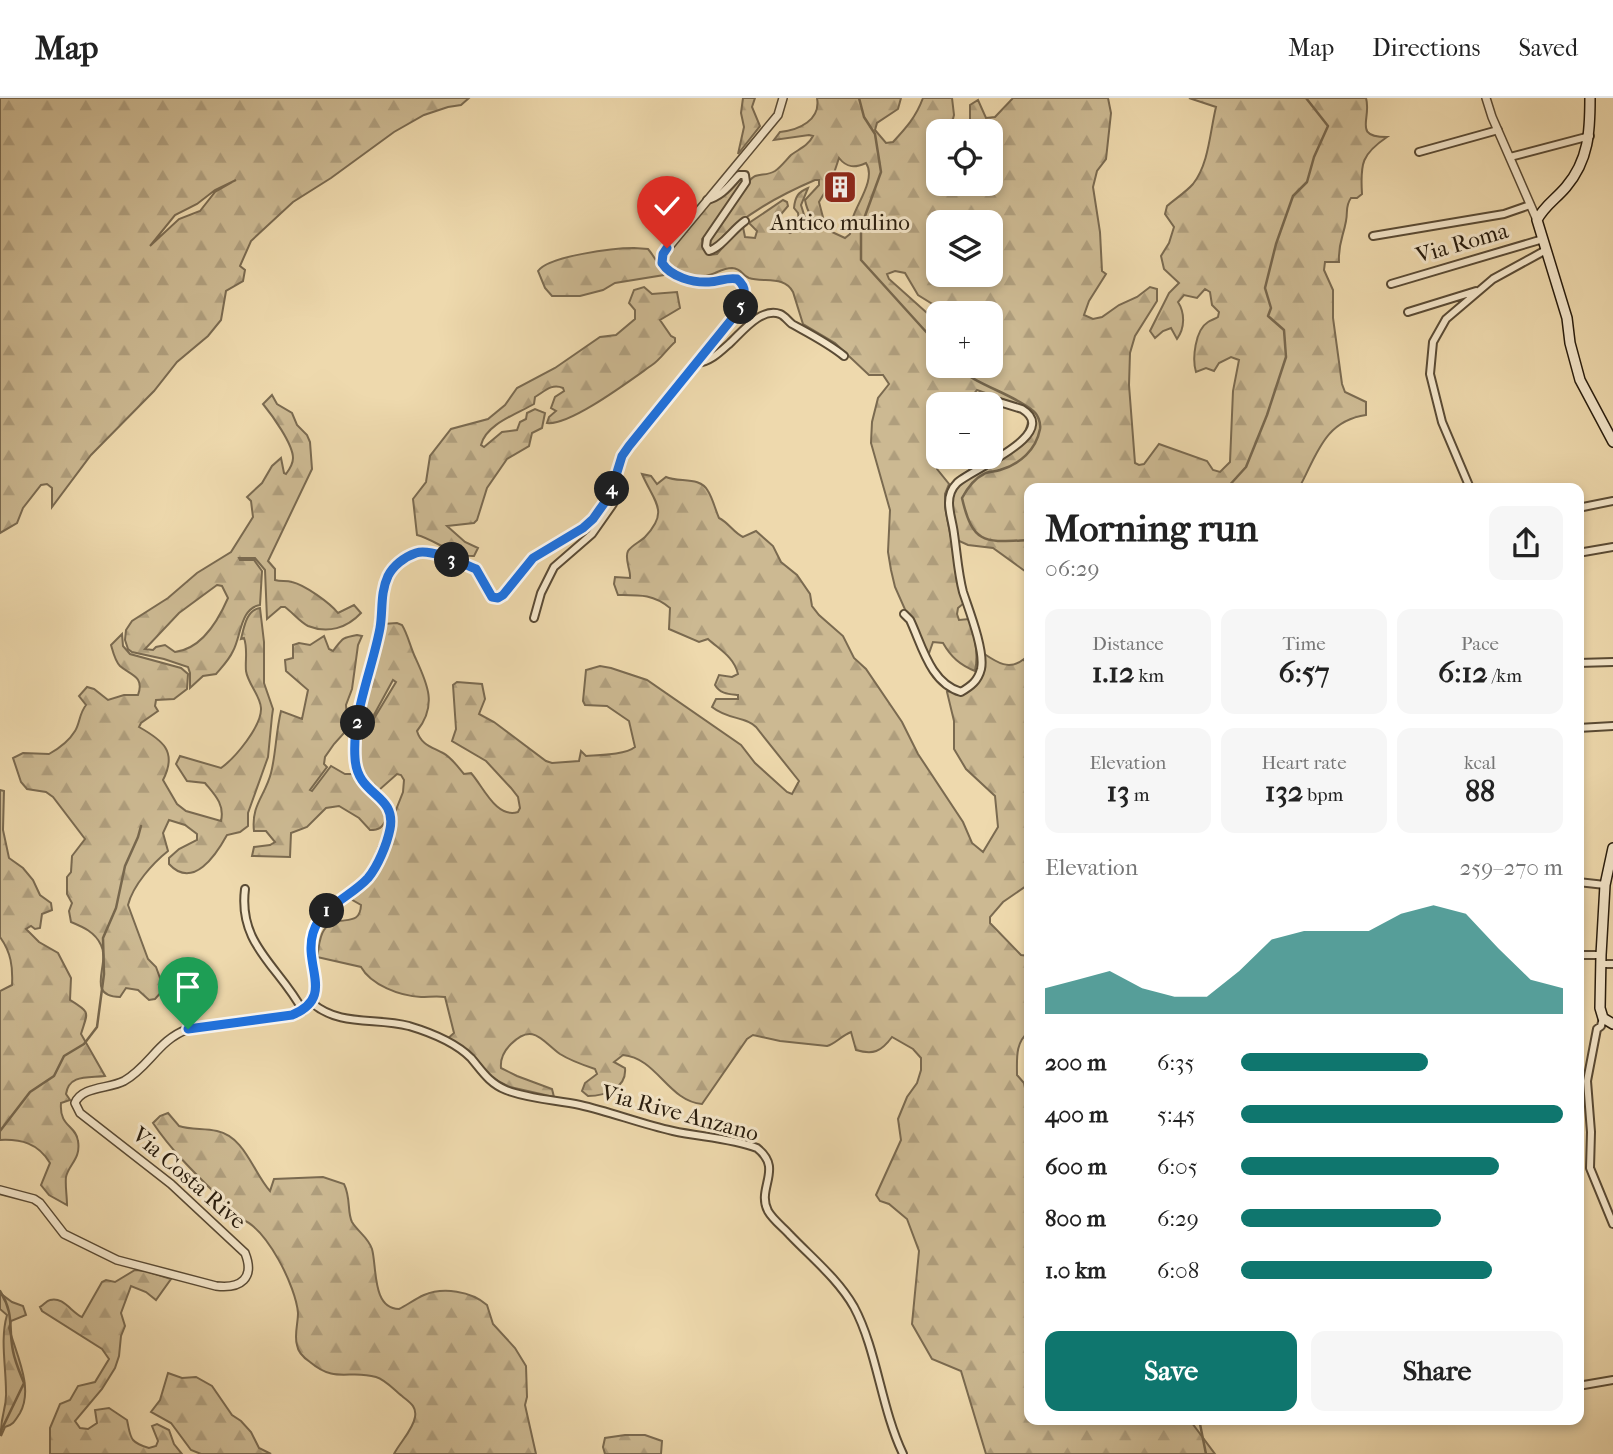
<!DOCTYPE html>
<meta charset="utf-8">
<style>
:root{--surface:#fff;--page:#f6f6f6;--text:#222;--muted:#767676;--line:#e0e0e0;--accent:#0f766e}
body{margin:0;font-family:"IM FELL French Canon",serif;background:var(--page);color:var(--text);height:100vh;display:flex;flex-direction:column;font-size:26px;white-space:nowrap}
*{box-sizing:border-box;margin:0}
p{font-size:23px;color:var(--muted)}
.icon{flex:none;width:38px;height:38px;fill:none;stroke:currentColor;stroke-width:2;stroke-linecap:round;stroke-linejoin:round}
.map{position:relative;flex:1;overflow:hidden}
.side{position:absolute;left:1024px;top:385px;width:560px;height:942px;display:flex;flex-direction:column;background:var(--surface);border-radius:14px;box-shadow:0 4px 10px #0003}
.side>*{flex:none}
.controls{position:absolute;left:926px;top:21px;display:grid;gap:14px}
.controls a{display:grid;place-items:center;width:77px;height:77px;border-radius:14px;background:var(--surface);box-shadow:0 4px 10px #0003;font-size:35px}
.pin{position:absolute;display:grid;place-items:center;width:60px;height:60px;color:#fff;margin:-72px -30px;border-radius:50% 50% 50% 0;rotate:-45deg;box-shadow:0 0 7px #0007}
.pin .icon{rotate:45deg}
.km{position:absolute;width:35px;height:35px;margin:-18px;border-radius:50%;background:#222;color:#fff;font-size:19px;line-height:35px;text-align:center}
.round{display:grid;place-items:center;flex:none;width:74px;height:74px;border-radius:14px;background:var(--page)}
.headline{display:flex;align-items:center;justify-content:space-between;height:119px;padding:0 21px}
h1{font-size:38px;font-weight:700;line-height:52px}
.metrics{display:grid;grid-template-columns:repeat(3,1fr);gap:10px;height:119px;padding:7px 21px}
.metrics div{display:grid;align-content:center;border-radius:14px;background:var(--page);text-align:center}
.metrics b{font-size:30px;font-weight:700}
.metrics small{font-size:19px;font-weight:400}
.metrics p{font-size:19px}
.chart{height:196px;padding:14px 21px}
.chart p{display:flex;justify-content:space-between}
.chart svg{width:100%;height:126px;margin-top:7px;fill:var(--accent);opacity:.7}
.action{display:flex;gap:14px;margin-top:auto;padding:14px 21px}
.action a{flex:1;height:80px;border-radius:14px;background:var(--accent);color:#fff;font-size:28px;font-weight:700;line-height:80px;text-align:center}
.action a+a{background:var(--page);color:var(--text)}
ul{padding:0 21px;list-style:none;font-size:23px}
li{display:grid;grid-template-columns:112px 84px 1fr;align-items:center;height:52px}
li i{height:18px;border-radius:9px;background:var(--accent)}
header{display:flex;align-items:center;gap:42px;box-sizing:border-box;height:98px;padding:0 35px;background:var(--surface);border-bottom:2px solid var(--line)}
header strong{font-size:33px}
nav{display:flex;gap:38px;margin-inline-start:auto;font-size:24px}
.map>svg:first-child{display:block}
</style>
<header>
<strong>Map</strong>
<nav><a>Map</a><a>Directions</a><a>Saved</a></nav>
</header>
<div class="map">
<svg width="1613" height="1356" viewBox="0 0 1613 1356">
<defs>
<pattern id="forest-firs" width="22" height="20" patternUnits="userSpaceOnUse" patternTransform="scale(1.75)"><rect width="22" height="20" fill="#ccb992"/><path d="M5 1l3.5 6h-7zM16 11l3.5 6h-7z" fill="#af9e7d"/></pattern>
</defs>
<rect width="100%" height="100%" fill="#eed9ad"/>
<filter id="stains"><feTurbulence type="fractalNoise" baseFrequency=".00286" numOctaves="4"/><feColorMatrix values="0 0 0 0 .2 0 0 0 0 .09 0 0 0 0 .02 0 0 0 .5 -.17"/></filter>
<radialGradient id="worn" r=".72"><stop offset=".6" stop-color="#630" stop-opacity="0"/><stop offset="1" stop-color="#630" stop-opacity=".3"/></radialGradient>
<!-- forest -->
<path fill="url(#forest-firs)" stroke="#7a6a50" stroke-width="2" fill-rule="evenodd" d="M0 0H469L461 7 448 9 424 17 394 34 331 80 293 104 251 143 240 168 245 172 243 183 226 193 221 222 208 238 177 264 154 293 91 357 52 409V390L47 386 41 387 23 410 17 425 0 435ZM236 82 215 94 200 113 179 121 150 148 175 117 197 106 215 92Z
M743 0H755L752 9 760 28 738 56 744 29 741 15Z
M817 0H901L898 11 877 25 875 32 886 45 893 44C906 30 916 19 923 0H952L954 17 950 33H938V86H990V33H970V7L978 2 986 20 995 19 1013 0H1108L1111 15 1106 61 1097 73 1093 89 1100 134 1102 173 1106 176 1089 203 1084 217 1093 221 1102 219 1119 207 1137 199 1150 189 1157 191V203L1135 238 1130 255 1129 287 1135 365 1139 367 1144 366 1159 346 1207 363 1213 372 1220 374 1230 364 1233 293 1239 262 1231 259 1219 265 1214 273 1206 270 1196 274C1192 261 1195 232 1208 224 1211 222 1215 221 1218 219L1219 214 1212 207 1210 194 1205 191 1197 200 1184 197 1178 204C1185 215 1185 230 1177 241L1171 230 1163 233 1155 240 1150 233 1169 195 1179 185 1164 171 1161 158 1169 145 1174 129 1165 116 1167 108C1175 101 1186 94 1193 86 1209 66 1210 33 1216 9L1189 0H1366C1372 21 1352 39 1387 39 1362 56 1360 65 1362 96L1357 100H1351C1345 108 1348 114 1346 123 1343 140 1338 145 1339 164H1325L1324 172 1333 192V220L1342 286 1345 294 1366 304V317C1324 323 1317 357 1299 390H1029V476L993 450 968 447 957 442 951 426V387C958 381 965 374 973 370 997 356 1036 345 1027 310L977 292 966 306H938L937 371 949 386 945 396V409L953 450 956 477 964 505 958 510 957 516 959 522 969 521C975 538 979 555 975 573 960 567 951 559 943 545L933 544 927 561 895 489 891 472 888 454 890 412 871 345 872 324 878 300 889 286 883 277H869L835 245 803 226 793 194C784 177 764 185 749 180 741 177 743 171 732 170 722 170 716 176 706 178 693 179 675 174 666 164L667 154 707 105 719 100 740 81 743 82 744 85 712 131 702 141 703 150 709 157 717 156 741 128 743 129 745 139 755 140 757 133 749 125 783 102 787 104 788 108 777 121 779 128 790 135 800 130 798 115 794 110C795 99 798 94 808 90L801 107 806 123 824 131 831 129 832 134 845 140 850 136C851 130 851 124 853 119 858 104 876 80 866 65 855 70 847 70 839 60L831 84 819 104 825 127C813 126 807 113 805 102L819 87V82H815C780 97 738 120 713 149L708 147V143L747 88C753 72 763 80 775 73 781 69 786 62 791 57 799 51 808 48 813 38L809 37 774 42 780 34C799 32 821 22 817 0ZM938 124H990V177H938ZM895 173 905 175 918 197 947 215H990V268H977L975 273 961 268H938L937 227 927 215 889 181 887 176Z
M634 150 648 151C655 159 658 168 666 175L664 177 615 185 603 192 580 198H552L545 190 538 173C549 158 614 150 634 150Z
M644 189 652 196 677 194 680 210 660 222 671 238 675 240V244C667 251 660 262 652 267 632 281 570 328 547 325L549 319 556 313 551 310 555 299 564 293 563 290C551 285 544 294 535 299L534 306C517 316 486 326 481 347L484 349 502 334 517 332 520 324 526 321 527 315 535 311 545 315 542 330 532 335 529 348 507 361 487 390 477 422 474 425 447 428 465 444 478 450 474 458C454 459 436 442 417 437L413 401 426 384 430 358 451 331 488 321 505 307 517 290 555 270 600 239 616 237 635 221V212L629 205 634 192Z
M272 297 277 306 292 315 297 327 307 337 310 344 312 371 268 463 275 471V482C281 484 286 482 292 484 305 487 330 505 338 515L354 507 361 515C347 530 328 536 308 528 300 524 292 514 285 509H281L267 521 265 472 255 460H239L240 462H254L262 473 260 507C240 510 241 539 233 553 229 562 222 569 216 576L203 578 190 590V575L188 569 164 561 132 554 128 551 125 542 126 532 132 523 168 500 197 475 231 454 253 419 251 403 247 399 262 385 272 368 281 360 284 375 286 376C289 372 293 366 293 360 293 346 272 317 263 306ZM217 487 222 488 228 500C218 523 201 551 175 554L165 547 156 549 153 552 145 551 179 515Z
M642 376 651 378 657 386 666 379C679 385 700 378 708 393 713 401 715 411 719 420 729 425 733 434 743 439L756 433 773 448 781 464 797 477 810 496 812 508 819 517 843 538 854 560 866 571 902 624 918 656 963 724 972 745 983 754 998 729 995 698 966 671 954 651V623L947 594 968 587 978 574 980 553C995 563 1008 574 1024 561L1029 577V786L1003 804 990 819V825L1021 857 1029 858V934C1015 944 1017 961 1017 977L1024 985 1029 1010V1321H1189L1215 1356H986L961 1273 932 1261 912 1226 919 1153 907 1121 889 1106 880 1103 876 1097 901 1042 898 1021 907 999 917 985 921 972V960L913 951 892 939C881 954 873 957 856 952L851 934C841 938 835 946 827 948L780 943 753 937 747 941 702 1006C668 1003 657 960 623 957L614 964 625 970C627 990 605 998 588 998L582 993 585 985 597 976 595 971C583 967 571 963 560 956 542 943 533 924 511 946 504 953 500 960 501 970L517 978 552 991 554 999 510 989 492 980 446 942 454 935 445 899C437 898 429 899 421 899 400 898 371 887 361 869L317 859C319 850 319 839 324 832 337 814 360 832 361 807L349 800 368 783 403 694 404 682 401 677 397 676 378 693 364 680 357 668 358 647 396 584 393 582 363 637 360 638 363 607 383 526 397 525 402 527C408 537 410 548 415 559 427 585 438 607 417 633 421 647 432 649 443 655 451 659 458 669 464 676L471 675C483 688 496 721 518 714L520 710 518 699 511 690 486 663 452 643 456 631 453 587 457 584 482 586 485 601 479 616 494 624 546 663 552 665 579 663 581 653 586 658C598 657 625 657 635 649L629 623 607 608 585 607 583 603 586 572 600 568 611 570 647 582 741 647 755 665 787 694 792 696 799 683 756 629C745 618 728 622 712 609L716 601H738V597C729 596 720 596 715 587L719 577 732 579 738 576C734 559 720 552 708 541L699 544 669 531 670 510C653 496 639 497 618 497L614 486 615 479 630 480C631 472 624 461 628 453 632 447 640 444 645 439 670 413 654 404 642 376Z
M260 510 264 544V585L273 611 272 618 268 659 248 715V728L240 734 227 737C216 757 193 792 169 766V760L179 751 197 742V736L185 727 169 722 163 735 168 753C153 765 133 787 128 807L148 861 156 869 164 891 155 901 149 902 138 892 126 890 120 899C84 898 111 866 101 847 95 834 83 829 71 824L69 813 72 805 67 796V779L71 774 72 758 85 741 53 699 46 694 27 691 21 684 13 660 23 655 49 656C58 651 69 643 75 633 80 625 79 616 86 607L79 598 87 589 94 591 108 602 124 597H138C145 578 130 577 120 568 115 563 113 554 111 547L122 536 123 548 130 556 181 570 188 576 187 591 174 601 156 602 155 608 158 613 141 625 139 629C162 642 178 653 163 682L177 706 186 713 221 723C225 706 214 696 205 685L187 683 176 666 180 658 221 670C235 660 262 628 261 610 260 597 248 586 246 573 245 562 248 551 244 540L241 541C244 530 246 512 260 510Z
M357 537 362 538 358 547 352 591 346 607 347 621 344 635 334 646 325 659 324 666 327 669 310 692 312 693 331 668 345 676H353C363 691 384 703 388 719 382 728 382 732 370 732L359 720 339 708 326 710 307 729 291 735 290 759 252 758 254 749 270 747 275 744 266 733H254C251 707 265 698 271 675 276 655 276 633 281 613L302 621 308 592 286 573 285 562 293 560V547L299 545 310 547 324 538 329 551 333 553C343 540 341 540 357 537Z
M0 692 4 693 3 732 9 760 23 770 33 782 40 797 51 805 52 812 42 816 40 830 35 831 31 828 26 831 39 844 58 855 71 880 70 902C91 915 88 913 81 936L105 978C88 980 69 976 66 996L70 1002 61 1005C59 1029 76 1027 78 1043 81 1061 69 1066 66 1079 65 1087 67 1098 67 1107L49 1097 41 1087 50 1065C38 1045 21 1041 0 1042V893L12 887C13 869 11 854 0 839Z
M168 1015 179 1028C191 1032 204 1030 217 1033 245 1039 253 1074 270 1093L274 1081 323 1079 344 1086C351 1100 347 1114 352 1124 358 1134 368 1139 372 1151 377 1169 372 1211 399 1211 407 1207 415 1201 424 1197 443 1189 471 1193 487 1207L493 1226 515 1250 526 1268 527 1299 525 1307 536 1356H394C400 1344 413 1332 415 1319 417 1308 409 1304 402 1298 394 1292 386 1282 376 1279 349 1271 336 1286 310 1264 304 1260 298 1254 297 1247 294 1237 298 1226 298 1215 296 1189 267 1130 241 1121 211 1090 177 1061 153 1025L160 1018Z
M135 1172 146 1173 171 1181 156 1202 146 1194 131 1188 121 1215 125 1228 121 1238 119 1258 115 1270 102 1291 75 1323 80 1330 88 1331 97 1325 95 1312 109 1310 127 1322C131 1340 129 1344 149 1350L156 1348 158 1343 152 1328 157 1326 169 1332 174 1346 182 1356H50V1330L60 1306 70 1302 78 1288 95 1284 109 1261 102 1251 42 1213 40 1209C44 1207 46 1203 50 1202 63 1198 72 1215 82 1219L102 1184 106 1182 115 1184Z
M0 1195 12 1204 23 1208 26 1217 11 1223 9 1230C16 1256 34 1290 20 1315 15 1323 13 1327 5 1329L1 1338C0 1317 7 1311 6 1294 6 1268 0 1241 7 1217L0 1211Z
M168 1275 182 1280 196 1279 212 1288 232 1317 241 1323 251 1334 259 1350 271 1356H201L191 1352 171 1325 151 1314 160 1302Z
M625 1337H645L662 1343 661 1356H605L603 1349 605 1340Z"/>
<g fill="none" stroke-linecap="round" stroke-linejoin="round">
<!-- stream -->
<path stroke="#77674d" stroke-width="2.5" d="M859 0 864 19 875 36 881 74 861 129V162L938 247
M957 268C973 286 1011 295 1032 312 1038 316 1041 325 1040 331 1036 352 1020 366 1000 372 995 374 989 373 984 376 975 380 967 391 962 400 973 448 986 444 1029 442
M1227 390 1246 369 1267 317 1286 259 1284 232 1268 218 1271 210 1265 190 1276 146 1293 98 1307 84 1314 59 1328 28 1306 0
M1029 637 1027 653 1029 655
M0 1033 30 994 54 978 64 958 84 946 97 929 104 876 103 840 116 810 125 768 138 739 141 728
M0 1193C15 1217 8 1229 13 1253 15 1264 20 1275 24 1285L0 1335
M1199 1321 1206 1356"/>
<!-- minor casing -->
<g stroke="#5a4b35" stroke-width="10">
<path id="minor" d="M1419 54 1498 32
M1510 59 1590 38
M707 102C721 99 729 88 739 77H745L746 84 707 141 706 148 709 153C722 149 733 131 745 123
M1373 138 1504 116 1530 107
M1391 186 1543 141
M1408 214 1476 193
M697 265C710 264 720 254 730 245 742 234 761 209 780 216 785 218 788 223 792 226 810 236 828 245 844 258
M1470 390 1442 324 1430 276 1433 244 1446 221 1493 181 1546 152
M1578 410 1613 403
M1578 455 1613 449
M904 516 910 522C922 547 930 585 961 594 971 588 978 583 981 571 985 553 969 512 963 494 958 475 957 456 954 436 953 426 949 415 949 405 949 397 951 391 957 385 968 373 1063 336 1022 311L983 299
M534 520 541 495 554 469 592 436 613 406 610 397
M1578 565 1613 564
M1578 630 1613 628
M1578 784 1605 787
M245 791C238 847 279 868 303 913
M1578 857H1601
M1601 866H1613
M312 905C340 929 376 919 409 928 429 934 456 945 471 960 482 973 489 985 506 992 529 1001 556 1002 580 1007 611 1014 641 1026 673 1033 700 1039 731 1040 757 1050 784 1071 756 1090 768 1113 773 1122 784 1130 790 1137 812 1160 838 1181 854 1209 877 1252 881 1310 903 1356
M1603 920 1601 928 1597 931 1587 983 1591 1034 1590 1070 1613 1126
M1578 1288 1613 1282"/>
</g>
<!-- tertiary casing -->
<g stroke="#5a4b35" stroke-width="10">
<path id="tertiary" d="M1486 0 1492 19 1537 122
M0 1092 34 1101 40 1105 64 1136 117 1162 216 1188C241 1191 255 1180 245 1155L171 1086 80 1015 75 1005C82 988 109 991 124 983 150 968 158 942 188 931L291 917C339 899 300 864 315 830 326 807 353 798 369 779 376 771 378 761 382 751 386 743 390 735 391 726 393 695 356 697 355 659 353 623 367 585 375 550 381 528 379 502 387 482 400 449 424 452 452 462 460 465 470 467 477 472 485 479 486 491 493 499L498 501 504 497 533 460 583 430 593 421 610 397 622 358 629 348 740 210C746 199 748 190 737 181 727 179 719 184 709 184 693 185 671 179 662 165L663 156 778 17 783 0"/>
</g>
<!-- secondary casing -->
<g stroke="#281c0d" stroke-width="12">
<path id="secondary" d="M1590 0C1590 33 1589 62 1566 89 1556 101 1544 108 1537 122L1567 220 1570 245 1580 282 1613 344
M1613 750 1605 787 1601 857 1600 910 1603 920 1613 926"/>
</g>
<!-- minor -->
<use href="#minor" stroke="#f4e6ca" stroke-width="6"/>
<!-- tertiary -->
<use href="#tertiary" stroke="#f4e6ca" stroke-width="7"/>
<!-- secondary -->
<use href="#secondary" stroke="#f4e6ca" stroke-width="9"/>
</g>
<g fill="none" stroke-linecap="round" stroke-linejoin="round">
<!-- route casing -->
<g stroke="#fff" stroke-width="14">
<path id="route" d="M188 931 292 917C336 899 303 869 313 835 321 808 351 799 368 780 378 768 387 746 390 731 397 695 357 699 355 660 352 616 372 573 380 530 383 513 380 495 388 478 393 468 404 459 416 455 430 450 462 465 476 471L492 499 498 500 503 497 533 460 583 430 593 421 610 397 622 358 629 348 740 211C745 199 748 190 737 181 727 179 719 184 709 184 693 185 671 179 662 165L663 156 667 150"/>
</g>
<!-- route -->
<use href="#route" stroke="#1a73e8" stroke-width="9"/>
</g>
<!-- icons -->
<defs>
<g id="building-square" transform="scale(1.75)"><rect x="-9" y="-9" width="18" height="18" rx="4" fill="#8f2418" stroke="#f4e6ca"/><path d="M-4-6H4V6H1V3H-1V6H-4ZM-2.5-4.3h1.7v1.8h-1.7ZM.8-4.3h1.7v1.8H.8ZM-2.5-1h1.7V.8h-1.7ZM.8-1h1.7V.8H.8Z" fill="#fff"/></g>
</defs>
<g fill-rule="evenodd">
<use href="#building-square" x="840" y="89"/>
</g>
<g text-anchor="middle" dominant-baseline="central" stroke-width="6" stroke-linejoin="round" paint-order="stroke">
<!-- poi labels -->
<g font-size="23" fill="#281c0d" stroke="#f4e6ca">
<text x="840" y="124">Antico mulino</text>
</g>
<!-- street labels -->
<g font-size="23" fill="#281c0d" stroke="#f4e6ca">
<text transform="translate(1462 145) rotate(-16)">Via Roma</text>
<text transform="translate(680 1015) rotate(15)">Via Rive Anzano</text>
<text transform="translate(189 1080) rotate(41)">Via Costa Rive</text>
</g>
</g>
<rect width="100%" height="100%" filter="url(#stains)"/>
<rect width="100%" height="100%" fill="url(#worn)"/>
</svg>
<div class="controls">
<a><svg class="icon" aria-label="locate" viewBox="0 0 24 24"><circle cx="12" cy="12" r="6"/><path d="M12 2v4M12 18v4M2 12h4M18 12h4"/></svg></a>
<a><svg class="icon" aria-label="layers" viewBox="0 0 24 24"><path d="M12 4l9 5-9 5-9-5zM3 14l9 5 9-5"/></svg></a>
<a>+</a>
<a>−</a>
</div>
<div class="pin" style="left:188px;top:931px;background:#1e9e55"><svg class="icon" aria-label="arrive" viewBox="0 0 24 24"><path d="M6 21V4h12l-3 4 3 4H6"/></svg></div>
<div class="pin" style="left:667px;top:150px;background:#d93025"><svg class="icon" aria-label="check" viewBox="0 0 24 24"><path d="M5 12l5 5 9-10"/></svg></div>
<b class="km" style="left:327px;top:813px">1</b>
<b class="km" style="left:358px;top:625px">2</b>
<b class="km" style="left:452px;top:462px">3</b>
<b class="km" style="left:612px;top:391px">4</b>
<b class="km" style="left:741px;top:209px">5</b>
<section class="side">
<div class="headline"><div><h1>Morning run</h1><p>06:29</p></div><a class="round"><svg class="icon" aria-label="share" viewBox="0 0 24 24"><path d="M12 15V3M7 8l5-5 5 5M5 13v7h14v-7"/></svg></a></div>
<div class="metrics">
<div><p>Distance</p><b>1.12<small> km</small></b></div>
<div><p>Time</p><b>6:57</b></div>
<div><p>Pace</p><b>6:12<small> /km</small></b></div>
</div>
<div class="metrics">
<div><p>Elevation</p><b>13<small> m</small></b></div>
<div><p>Heart rate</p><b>132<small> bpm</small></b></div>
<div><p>kcal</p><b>88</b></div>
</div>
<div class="chart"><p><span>Elevation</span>259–270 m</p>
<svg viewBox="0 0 160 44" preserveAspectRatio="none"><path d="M0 44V35L10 32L20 29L30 35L40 38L50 38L60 29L70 18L80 15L90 15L100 15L110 9L120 6L130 9L140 21L150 32L160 35V44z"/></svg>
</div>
<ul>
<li><b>200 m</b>6:35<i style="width:58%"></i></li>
<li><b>400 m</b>5:45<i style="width:100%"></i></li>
<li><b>600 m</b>6:05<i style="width:80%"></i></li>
<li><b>800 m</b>6:29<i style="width:62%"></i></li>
<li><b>1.0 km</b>6:08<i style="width:78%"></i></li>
</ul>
<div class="action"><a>Save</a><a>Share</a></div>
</section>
</div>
